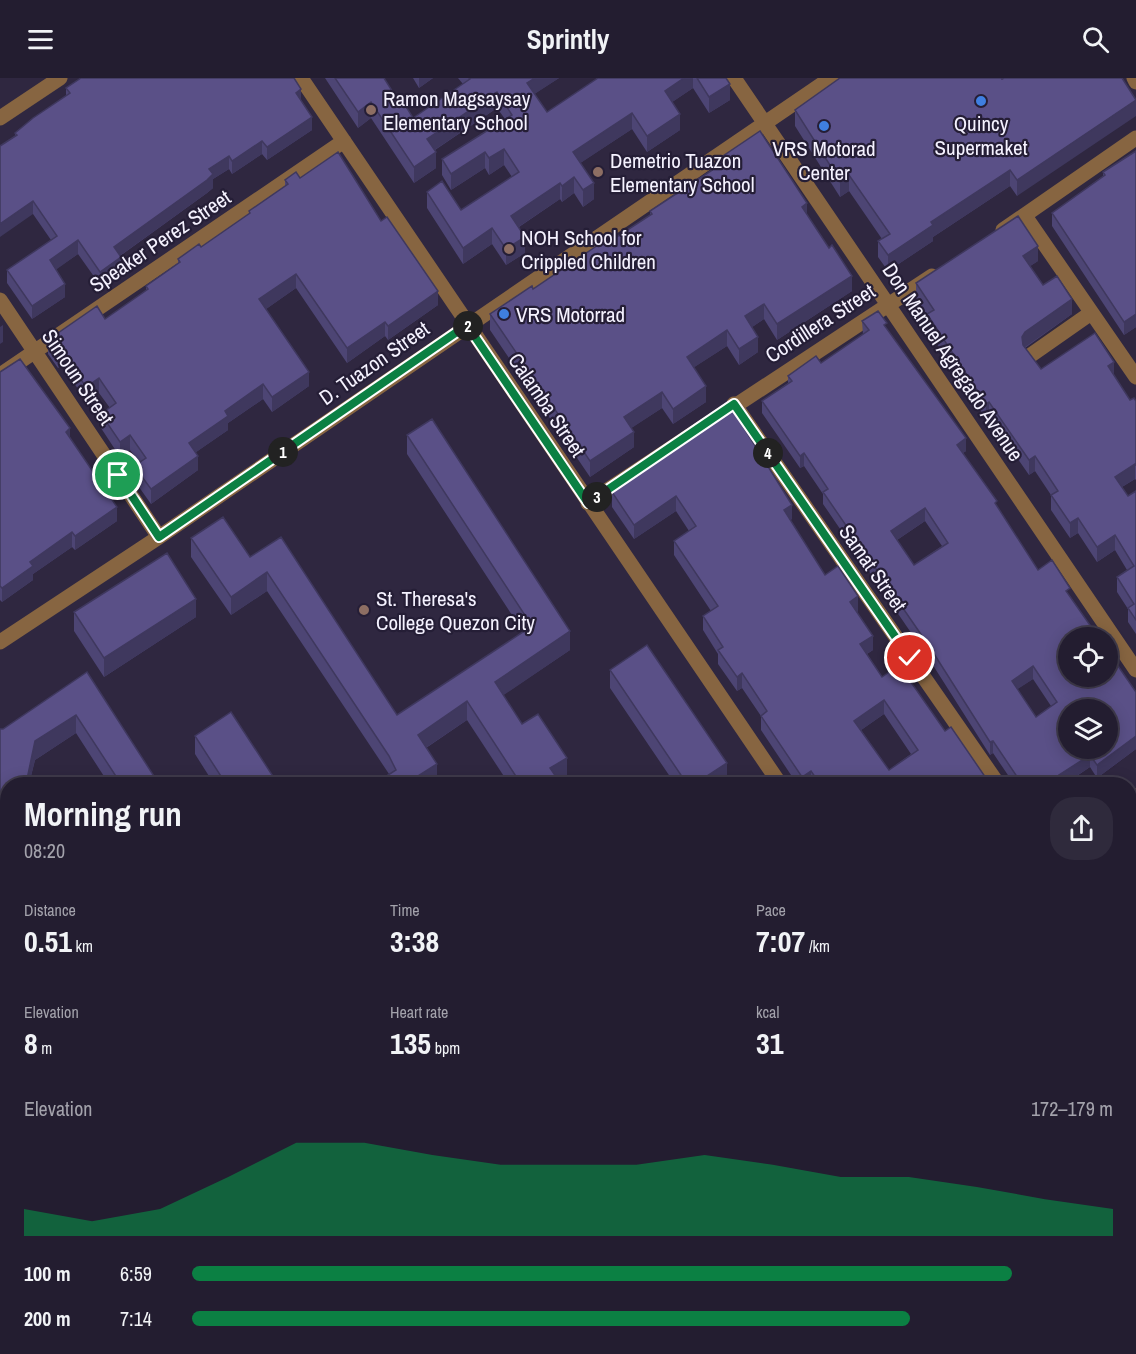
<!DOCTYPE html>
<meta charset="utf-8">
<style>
:root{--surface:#231d30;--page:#2f2a3c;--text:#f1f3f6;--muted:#a3a2ab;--line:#403b4c;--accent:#0b8043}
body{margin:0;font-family:"Archivo Narrow",sans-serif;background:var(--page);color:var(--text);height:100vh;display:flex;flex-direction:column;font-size:22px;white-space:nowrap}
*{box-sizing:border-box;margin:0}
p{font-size:20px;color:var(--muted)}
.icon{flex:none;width:33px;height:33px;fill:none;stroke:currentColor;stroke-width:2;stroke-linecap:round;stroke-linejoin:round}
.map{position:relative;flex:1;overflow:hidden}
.drawer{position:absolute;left:0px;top:699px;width:1137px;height:578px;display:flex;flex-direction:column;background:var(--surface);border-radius:24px 24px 0 0;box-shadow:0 3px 15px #0003,0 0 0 2px var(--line)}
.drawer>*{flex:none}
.buttons{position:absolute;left:1058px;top:549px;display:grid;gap:12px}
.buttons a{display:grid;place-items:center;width:60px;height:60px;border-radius:50%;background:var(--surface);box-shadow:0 3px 15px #0003,0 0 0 2px var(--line);font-size:30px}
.pin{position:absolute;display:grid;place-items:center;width:51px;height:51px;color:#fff;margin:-26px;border:3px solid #fff;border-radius:50%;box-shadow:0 2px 6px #0007}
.km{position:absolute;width:30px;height:30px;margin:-15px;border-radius:50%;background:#222;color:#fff;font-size:16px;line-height:30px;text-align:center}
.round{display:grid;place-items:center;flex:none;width:63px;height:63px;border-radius:24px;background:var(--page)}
.head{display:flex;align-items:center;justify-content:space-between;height:102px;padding:0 24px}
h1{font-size:33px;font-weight:700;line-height:45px}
.stats{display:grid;grid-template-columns:repeat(3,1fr);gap:9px;height:102px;padding:6px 24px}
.stats div{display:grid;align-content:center}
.stats b{font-size:30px;font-weight:700}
.stats small{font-size:16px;font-weight:400}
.stats p{font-size:16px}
.chart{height:168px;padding:12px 24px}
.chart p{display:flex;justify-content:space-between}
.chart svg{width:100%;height:108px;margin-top:6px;fill:var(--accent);opacity:.7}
ul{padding:0 24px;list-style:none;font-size:20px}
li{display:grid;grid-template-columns:96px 72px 1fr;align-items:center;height:45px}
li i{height:15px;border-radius:8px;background:var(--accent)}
header{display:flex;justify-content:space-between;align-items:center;height:78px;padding:0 24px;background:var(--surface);font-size:27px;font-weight:700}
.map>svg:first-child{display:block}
</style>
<header><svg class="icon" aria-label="menu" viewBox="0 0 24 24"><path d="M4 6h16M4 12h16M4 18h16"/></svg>Sprintly<svg class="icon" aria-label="search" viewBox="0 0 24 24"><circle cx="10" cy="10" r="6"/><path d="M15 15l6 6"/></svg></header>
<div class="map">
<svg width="1136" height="1276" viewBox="0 0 1136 1276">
<rect width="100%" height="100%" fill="#2f2740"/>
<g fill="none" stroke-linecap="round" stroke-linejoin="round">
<!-- minor -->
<path stroke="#876541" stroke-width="15" d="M301 0 780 706
M734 0 1136 592
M1134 0 1136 4
M0 40 60 0
M1025 138 1136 299
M1003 152 1136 60
M0 222 159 459
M1031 277 1091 235
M0 297 344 63
M734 326 998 706
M588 425 932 198
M0 564 159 459 831 0
M0 900 8 911
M1130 902 1136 912
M1130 1225 1136 1235
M248 1269 253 1276
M472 1269 477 1276
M703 1269 708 1276
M929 1269 933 1276"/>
<!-- major -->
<path stroke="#e19b4c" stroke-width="15" d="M1130 722 1136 718
M312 1276 320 1269"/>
</g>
<!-- wall -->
<path fill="#4d4574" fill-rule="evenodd" d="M325 0H384L399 24 413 40 463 6 458 0H559L534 16 547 34 598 0H726L730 22 709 35 693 10 672 24 680 52 647 74 632 51 580 85 594 121 583 129 574 115 562 124 560 121 519 149 525 175 506 187 492 166 463 186 427 130V114L461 132 512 99 504 87 489 97 485 90 451 112 442 97V81L505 41 497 30 435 72 436 90 414 105 371 40 358 50Z
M413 0H433L419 10Z
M1122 0 1017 118 1010 108 933 159V163L888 193 878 179V163L882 161 849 113 840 119 795 48V32L1002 1Z
M66 10 301 23 312 52 267 82 262 76 232 96 229 91 213 101V110L207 115 120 178 121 192 100 207 78 176 56 191 65 219 32 241 7 205V192L51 162 33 136 15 58V55L66 18Z
M1136 73V249L1124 257 1052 148V135L1103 98V94Z
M720 80 807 137 852 213 777 262 764 241 752 249 758 274 739 287 727 268 694 289 706 324 673 346 662 330 631 350 634 369 590 399 490 252V236L533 211 609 164 650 137V133L720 87Z
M300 100 381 143 438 227 388 262 385 258 347 285 296 210 266 231 309 308 272 334 263 321 228 345V352L196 374 198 392 151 426 134 402V388L139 384 130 372 120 379 101 350V336L110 330 99 315 86 323 62 287 58 290 48 276V262L105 241 146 213V208L178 185V181L201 169 249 136V133L285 108V102Z
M1038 183 1030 188 1043 207 1072 236 1025 270 1041 291 1114 298 1130 322 1136 323V402L1135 401 1122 409 1128 418 1136 413V556L1128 544V531L1117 514V499L1127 492 1115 472 1097 484 1078 455 1070 460 1051 432V417L1035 393 1029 397 989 339 986 341 927 251V237L916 220V205Z
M862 243 887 251 966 373 963 375 1038 492 1070 518 1136 614V671L1097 700 1090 689 1065 706H1014L993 675 990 677 929 581 823 426V416L804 388 800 390 762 335V323L788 305V298L821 285 863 257ZM925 443 942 468 914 487 897 462ZM1033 601 1051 628 1036 639 1017 611Z
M0 294 70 360 117 443 75 472 72 469 33 496V502L2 524 0 522Z
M407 357 570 572 503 617 522 646 567 698 558 703 561 706H509L467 642 426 670 437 704 433 706H374L389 696 267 513 231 537 191 479V460L250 479 281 459 397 637 523 554 407 376Z
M678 364 792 441 790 442 825 497 858 533 857 534 873 572 867 576 882 599 945 653 990 706H797L761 652V638L742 610 737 613 718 586V576L703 552V538L711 533 674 477V463L689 453 676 433 634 461 612 429V414L678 368ZM884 636 911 676 889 692 861 652Z
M74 534 196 539 104 599 74 553Z
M610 592 727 704 722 706H675L610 610Z
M87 594 159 706H109L76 655 35 682 29 706H8V749L0 738V651H3Z
M195 658 278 706H214L195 676Z
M1136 1119V1211L1130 1201V1123Z
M345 1269 462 1276H345Z
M493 1269H667L672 1276H497Z
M735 1269H796L801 1276H740Z
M961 1269H1130L1136 1276H963L961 1272Z"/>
<!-- shaded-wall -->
<path fill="#3f385e" d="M419 0H433L419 10Z
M535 0H559L527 21V5Z
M684 0H693V10L665 29V13Z
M730 6V22L709 35V19Z
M301 11V24L296 15Z
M497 14V30L427 77V61Z
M1136 22V38L1017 118V102Z
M371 24V40L358 50V34Z
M632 35V51L573 90V74Z
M680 36V52L647 74V58Z
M312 39V52L267 82V69Z
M262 63V76L232 96V83Z
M504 71V87L489 97V80Z
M436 74V90L414 105V89Z
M485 74V90L451 112V96Z
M229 78V91L213 101V110L207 115 114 182V169L209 91Z
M1010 92V108L933 159V163L888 193V177L931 144Z
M849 97V113L840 119V103Z
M574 99V115L562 124V108Z
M560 105V121L511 154V138Z
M594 105V121L583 129V112Z
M33 123V136L0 159V146Z
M807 125V140L802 129Z
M492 150V166L463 186V170Z
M525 159V175L506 187V171Z
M78 162V176L50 196V182Z
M1038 168V183L1023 193V178Z
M121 179V192L100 207V194Z
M296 196V210L259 236V221Z
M852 198V213L777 262V246Z
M65 206V219L32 241V228Z
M438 213V227L388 262V248Z
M1072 221V236L1025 269 1022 273V259L1025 254Z
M764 226V241L745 254V238Z
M1136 236V249L1124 257V244Z
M385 244V258L347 285V270Z
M3 247V264L0 266V249Z
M727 252V268L687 294V279Z
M758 259V274L739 287V271Z
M62 273V287L58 290V276Z
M1114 284V299L1108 288Z
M309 294V308L272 334V319Z
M99 300V315L86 323V309Z
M263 306V321L228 345V352L189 379V365L225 333Z
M706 308V324L673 346V331Z
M662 314V330L624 355V339Z
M989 324V339L986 341V326Z
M70 350V365L66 354Z
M634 354V369L590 399V383Z
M130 357V372L120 379V364Z
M966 360V373L957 379V367Z
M804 375V388L800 390V378Z
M198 378V392L151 426V411Z
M1035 378V393L1029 397V382Z
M1135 386V401L1115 413V399Z
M676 418V433L634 461V447Z
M792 427V441L784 446V432Z
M117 429V443L75 472V458Z
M925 430V443L891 466V453Z
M1078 440V455L1070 460V445Z
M72 454V469L33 496V502L2 524V510L30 484Z
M1115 457V472L1097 484V469Z
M267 494V513L231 537V519Z
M858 518V533L850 538V524Z
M196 521V539L104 599V580Z
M570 553V572L495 623V604Z
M873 558V572L860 580V566Z
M1033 588V601L1012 615V603Z
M742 595V610L737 613V599Z
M884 622V636L854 657V643Z
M467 623V642L418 675V657Z
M76 637V655L35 682 29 706H25L35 663Z
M1136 658V671L1097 700V687Z
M993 663V675L990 677V664Z
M1090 677V689L1064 706 1059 697Z
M567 680V698L553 706 550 690Z
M727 685V704L722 706H695Z
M437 686V704L433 706H418V698Z
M811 693V706H802V699Z
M1136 827V850L1130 854V831Z
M1136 964V978L1130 983V968Z
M8 980V993L0 998V985Z
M1136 1049V1063L1130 1068V1053Z
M7 1065V1078L0 1085V1072Z"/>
<!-- building -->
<path fill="#5a5087" stroke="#3f385e" stroke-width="1.5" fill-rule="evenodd" d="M81 0H294L301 11 296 15 312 39 267 69 262 63 232 83 229 78 209 91 213 96 207 102 114 169 121 179 100 194 78 162 50 182 65 206 32 228 7 192 57 158 33 123 0 146V68L17 57 15 55 33 40 70 15 66 10Z
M335 0H384L399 24 402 22 413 40 470 1 469 0H535L527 5 547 34 598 0H684L665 13 680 36 647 58 632 35 573 74 594 105 583 112 574 99 562 108 560 105 511 138 525 159 506 171 492 150 463 170 427 114 442 103 461 132 519 94 504 71 489 80 485 74 451 96 442 81 512 37 497 14 427 61 436 74 414 89 371 24 358 34Z
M697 0H726L730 6 709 19Z
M840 0H1001L1002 1 1004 0H1122L1136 22 1017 102 1010 92 931 144 933 147 888 177 878 163 890 156 849 97 840 103 795 32Z
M760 53 807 125 802 129 829 170 832 167 852 198 777 246 764 226 745 238 758 259 739 271 727 252 687 279 706 308 673 331 662 314 624 339 634 354 590 383 490 236 532 208 533 211 607 161 609 164 652 136 650 133 723 85 720 80Z
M1136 73V236L1124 244 1052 135 1105 97 1103 94Z
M338 74 381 143 387 139 438 213 388 248 385 244 347 270 296 196 259 221 309 294 272 319 263 306 225 333 228 338 189 365 198 378 151 411 134 388 146 380 130 357 120 364 101 336 116 325 99 300 86 309 62 273 58 276 48 262 97 228 105 241 148 211 146 208 180 184 178 181 199 166 201 169 250 135 249 133 288 106 285 102 296 94 300 100Z
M1018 138 1038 168 1023 178 1043 207 1057 198 1072 221 1025 254 1022 259 1023 267 1041 291 1095 255 1114 284 1108 288 1130 322 1134 320 1136 323V387L1135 386 1115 399 1128 418 1136 413V542L1128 530 1134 526 1117 499 1134 488 1115 457 1097 469 1078 440 1070 445 1051 417 1058 413 1035 378 1029 382 989 324 986 326 927 236 934 232 916 205Z
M878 233 887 245 884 247 966 360 957 367 997 423 995 425 1038 492 1052 482 1070 510 1066 513 1099 560H1068V598H1107V572L1136 614V658L1097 687 1090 677 1059 697 1065 706H1022L993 663 990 664 929 568 823 414 828 411 804 375 800 378 762 323 792 303 788 298 816 278 821 285 869 252 862 243ZM925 430 948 465 914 487 891 453ZM1033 588 1057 624 1036 639 1012 603ZM1068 632H1107V670H1068Z
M20 281 70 350 66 354 117 429 75 458 72 454 30 484 33 488 2 510 0 508V294Z
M731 329 792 427 784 432 825 497 838 488 858 518 850 524 873 558 860 566 882 599 899 587 945 653 951 649 990 706H820L811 693 802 699 761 638 767 633 742 595 737 599 718 572 723 569 703 538 718 528 674 463 696 448 676 418 634 447 612 414 680 366 678 364ZM884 622 918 672 889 692 854 643Z
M432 341 570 553 495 604 522 646 538 636 567 680 550 690 561 706H521L467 623 418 657 437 686 418 698 424 706H374L396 692 389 678 267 494 231 519 191 460 223 439 250 479 281 459 397 637 532 548 407 357Z
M167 475 196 521 104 580 74 534Z
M647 567 727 685 695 706H687L610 592Z
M87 594 159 706H121L76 637 35 663 26 706H8V731L0 720V651H3Z
M231 634 278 706H226L195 658Z
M1136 720V827L1130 831V724Z
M1130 940 1136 950V964L1130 968Z
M7 941 8 980 0 985V946Z
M1136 1007V1049L1130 1053V1011Z
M0 1057 7 1065 0 1072Z
M1136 1119V1197L1130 1187V1123Z
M0 1145 8 1152V1269H119L129 1276H0Z
M1130 1245 1136 1255V1276H972L968 1269H1130Z
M150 1269H153L159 1274 163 1269H223L225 1272 223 1276H143Z
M345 1269H458L462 1276H350Z
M501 1269H667L672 1276H505Z
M745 1269H796L801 1276H750Z
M827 1269H920L925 1276H818Z"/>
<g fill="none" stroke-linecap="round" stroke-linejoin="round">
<!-- route casing -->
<g stroke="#fff" stroke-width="12">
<path id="route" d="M118 397 159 459 467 247 588 425 734 326 910 580"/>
</g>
<!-- route -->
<use href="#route" stroke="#0b8043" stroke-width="8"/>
</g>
<!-- markers -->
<g fill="#3f7fe0" stroke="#251e36" stroke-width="2">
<circle cx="981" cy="23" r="6"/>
<circle cx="824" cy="48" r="6"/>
<circle cx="504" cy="236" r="6"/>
</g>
<g fill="#8d6e63" stroke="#251e36" stroke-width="2">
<circle cx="371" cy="32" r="6"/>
<circle cx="598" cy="94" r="6"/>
<circle cx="509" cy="171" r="6"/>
<circle cx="364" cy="532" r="6"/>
</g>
<g text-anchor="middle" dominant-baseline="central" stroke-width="4.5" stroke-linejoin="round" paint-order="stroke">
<!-- poi labels -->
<g font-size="21" fill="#f5f2ff" stroke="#251e36" text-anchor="start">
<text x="383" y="20">Ramon Magsaysay<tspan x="383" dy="24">Elementary School</tspan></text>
<text x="981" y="45" text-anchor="middle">Quincy<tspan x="981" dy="24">Supermaket</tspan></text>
<text x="824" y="70" text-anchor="middle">VRS Motorad<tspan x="824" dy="24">Center</tspan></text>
<text x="610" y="82">Demetrio Tuazon<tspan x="610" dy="24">Elementary School</tspan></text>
<text x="521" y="159">NOH School for<tspan x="521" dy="24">Crippled Children</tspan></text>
<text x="516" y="236">VRS Motorrad</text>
<text x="376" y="520">St. Theresa's<tspan x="376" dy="24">College Quezon City</tspan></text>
</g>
<!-- street labels -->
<g font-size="21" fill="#f5f2ff" stroke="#251e36">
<text transform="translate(160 163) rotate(-34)">Speaker Perez Street</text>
<text transform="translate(820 245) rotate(-33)">Cordillera Street</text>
<text transform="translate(953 284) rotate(56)">Don Manuel Agregado Avenue</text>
<text transform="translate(374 285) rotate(-35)">D. Tuazon Street</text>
<text transform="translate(78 299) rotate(56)">Simoun Street</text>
<text transform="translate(547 327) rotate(56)">Calamba Street</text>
<text transform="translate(873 490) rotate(55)">Samat Street</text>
</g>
</g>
</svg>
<div class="buttons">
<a><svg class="icon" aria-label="locate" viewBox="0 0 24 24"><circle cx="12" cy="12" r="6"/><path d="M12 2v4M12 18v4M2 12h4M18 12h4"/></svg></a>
<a><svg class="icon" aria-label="layers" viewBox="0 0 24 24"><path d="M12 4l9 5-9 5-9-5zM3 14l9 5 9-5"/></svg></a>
</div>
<div class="pin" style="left:118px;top:397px;background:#1e9e55"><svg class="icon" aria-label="arrive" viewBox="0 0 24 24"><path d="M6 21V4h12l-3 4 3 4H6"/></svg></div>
<div class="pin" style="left:910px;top:580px;background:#d93025"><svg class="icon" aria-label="check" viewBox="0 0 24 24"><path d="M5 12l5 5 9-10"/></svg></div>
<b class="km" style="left:283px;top:374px">1</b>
<b class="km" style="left:468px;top:248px">2</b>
<b class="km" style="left:597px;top:419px">3</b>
<b class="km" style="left:768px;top:375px">4</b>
<section class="drawer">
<div class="head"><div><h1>Morning run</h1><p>08:20</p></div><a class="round"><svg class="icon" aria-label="share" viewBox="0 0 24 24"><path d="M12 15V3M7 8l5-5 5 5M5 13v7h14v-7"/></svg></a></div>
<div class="stats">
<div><p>Distance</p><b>0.51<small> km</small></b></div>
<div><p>Time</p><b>3:38</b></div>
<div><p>Pace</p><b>7:07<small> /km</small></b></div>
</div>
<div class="stats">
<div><p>Elevation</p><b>8<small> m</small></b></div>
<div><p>Heart rate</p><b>135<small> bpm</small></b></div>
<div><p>kcal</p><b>31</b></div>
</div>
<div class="chart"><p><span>Elevation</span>172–179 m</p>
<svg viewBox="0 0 160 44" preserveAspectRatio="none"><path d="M0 44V33L10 38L20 33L30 20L40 6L50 6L60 11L70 15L80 15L90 15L100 11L110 15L120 20L130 20L140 24L150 29L160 33V44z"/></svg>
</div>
<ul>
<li><b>100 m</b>6:59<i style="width:89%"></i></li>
<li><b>200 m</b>7:14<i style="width:78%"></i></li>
</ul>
</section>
</div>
